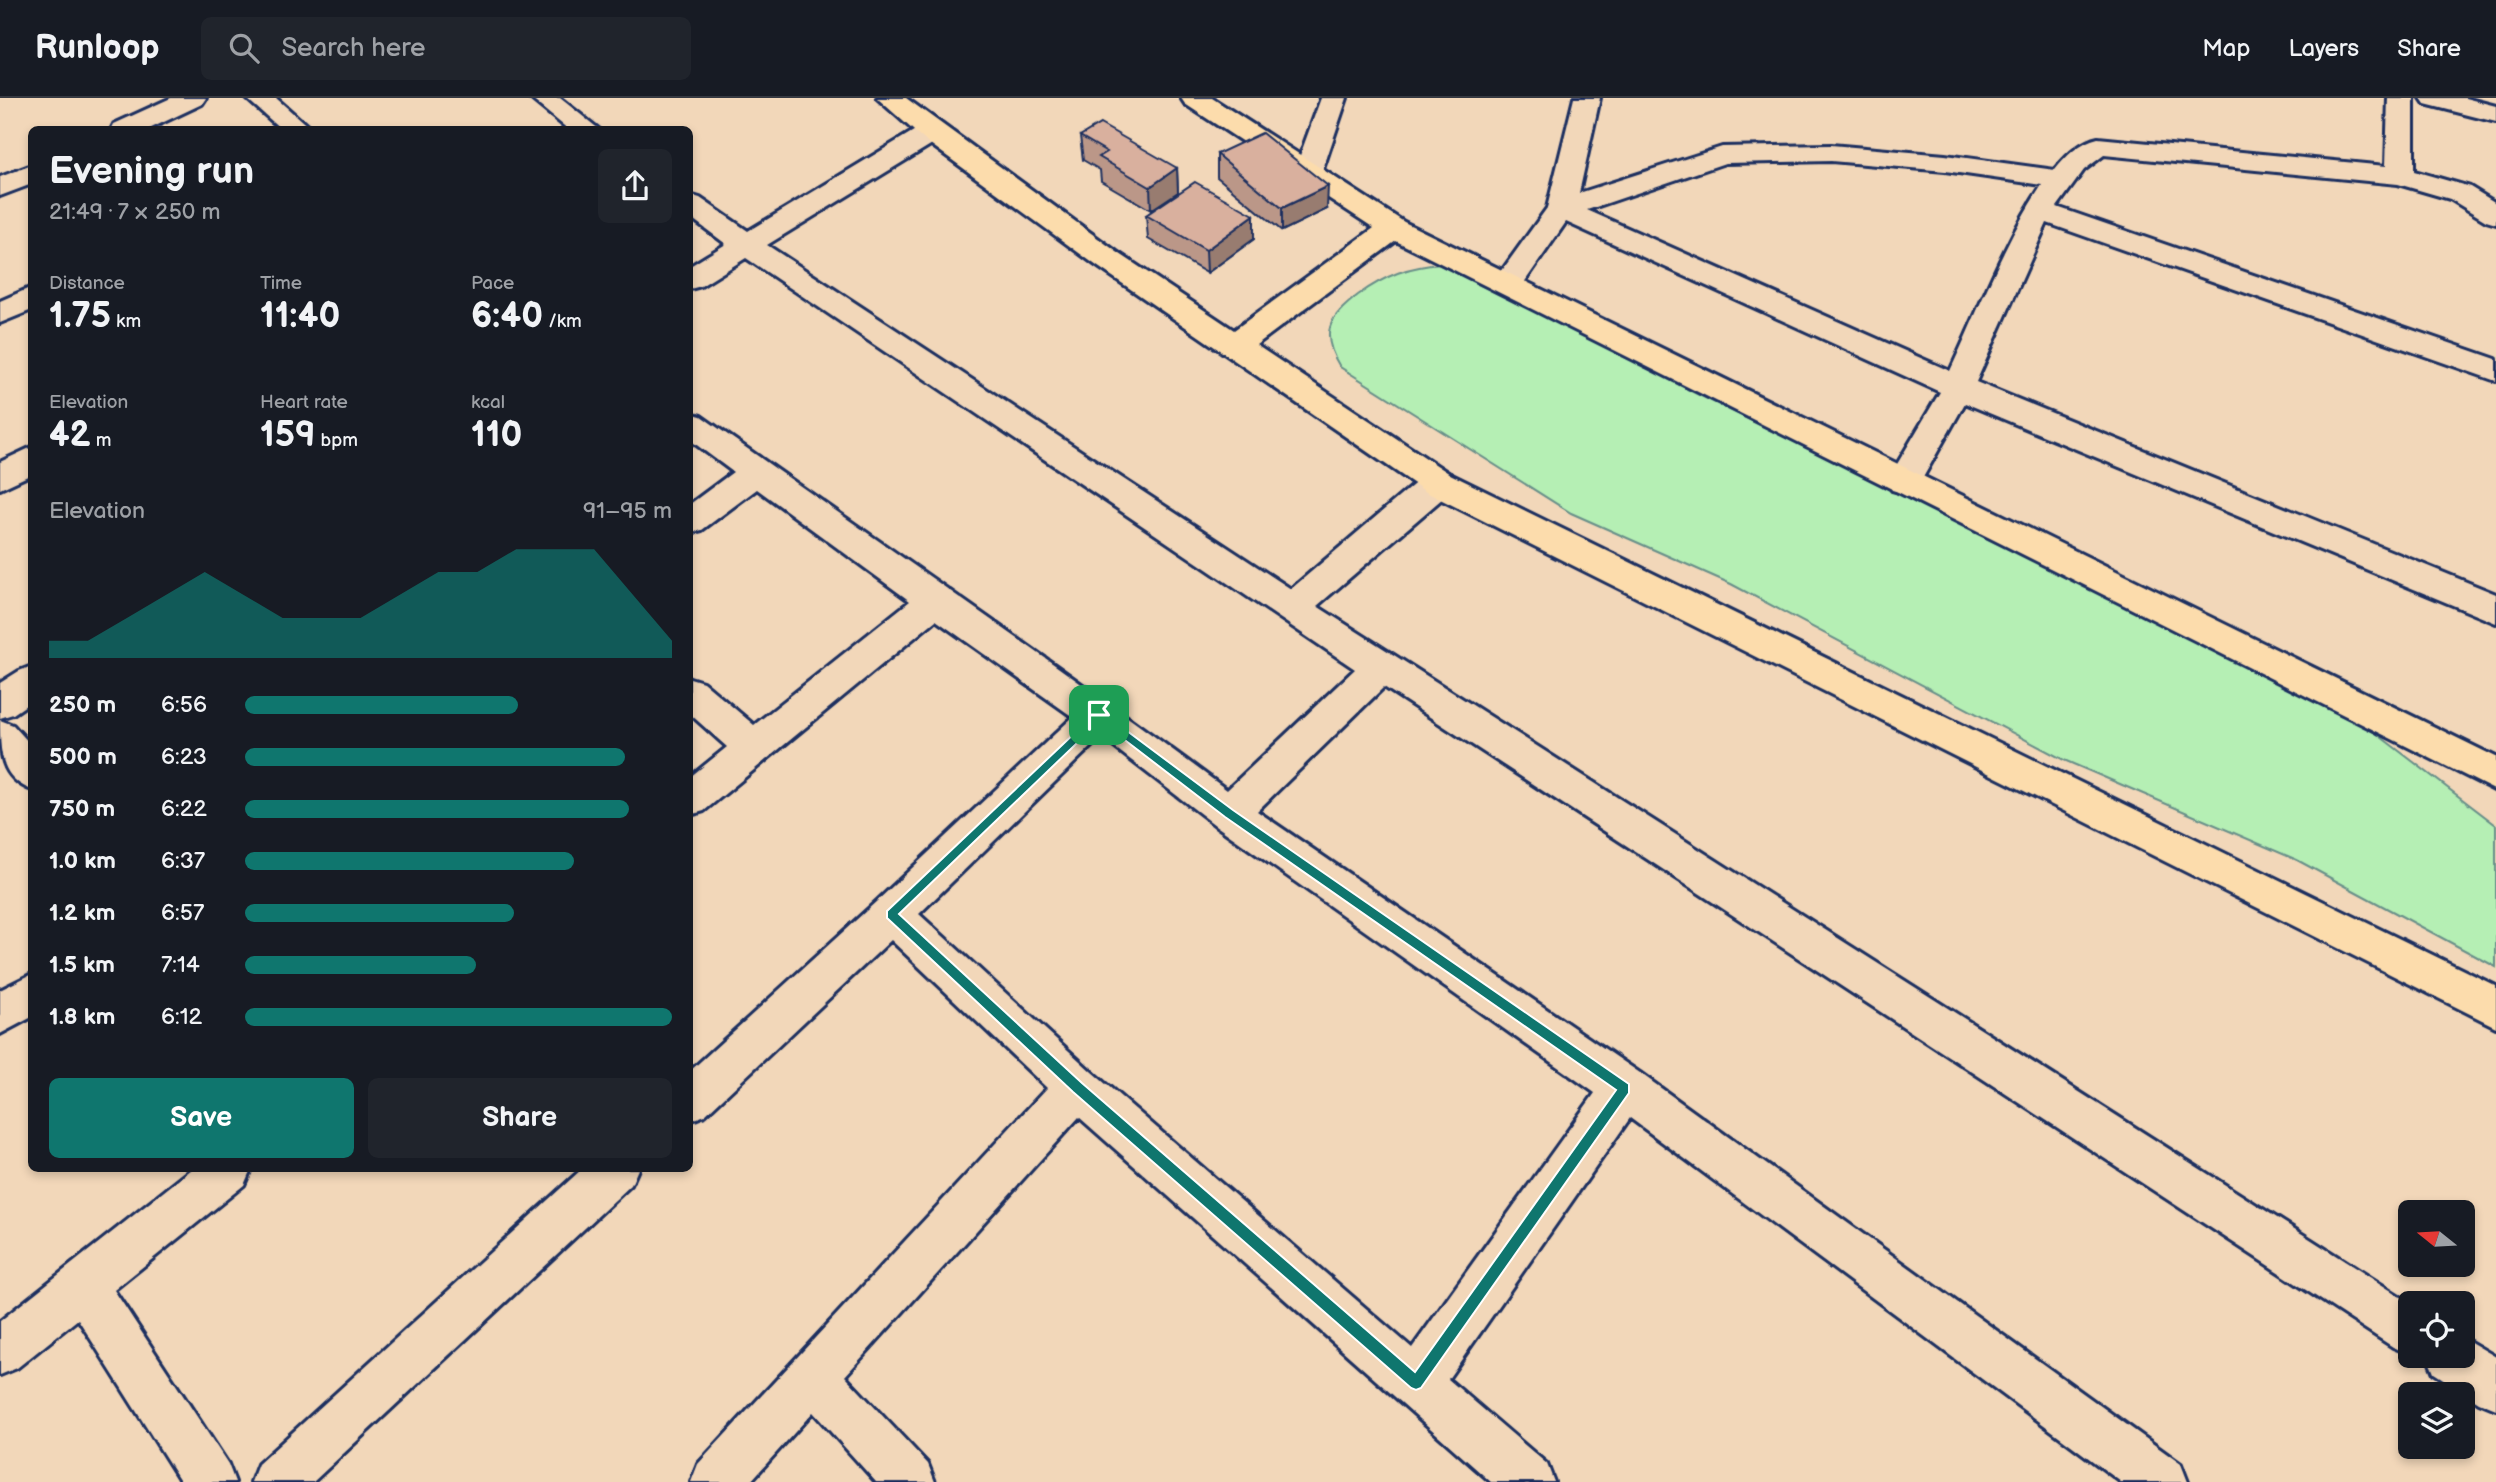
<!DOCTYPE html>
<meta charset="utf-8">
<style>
:root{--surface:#171b24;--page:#20242c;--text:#f1f3f6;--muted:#9ea1a6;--line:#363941;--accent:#0f766e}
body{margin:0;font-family:"Balsamiq Sans",sans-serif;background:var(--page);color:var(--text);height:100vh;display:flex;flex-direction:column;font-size:26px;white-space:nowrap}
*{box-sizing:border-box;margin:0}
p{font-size:23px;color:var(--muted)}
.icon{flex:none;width:38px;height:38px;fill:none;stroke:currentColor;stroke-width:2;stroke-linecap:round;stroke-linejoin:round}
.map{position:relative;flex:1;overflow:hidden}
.panel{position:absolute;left:28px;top:28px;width:665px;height:1046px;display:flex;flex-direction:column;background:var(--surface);border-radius:10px;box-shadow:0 4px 10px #0003}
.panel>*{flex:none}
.needle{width:46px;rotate:288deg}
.buttons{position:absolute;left:2398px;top:1102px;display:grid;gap:14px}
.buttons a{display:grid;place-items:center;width:77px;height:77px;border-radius:10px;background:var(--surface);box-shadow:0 4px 10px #0003;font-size:35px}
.pin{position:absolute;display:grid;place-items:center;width:60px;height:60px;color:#fff;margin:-30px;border-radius:14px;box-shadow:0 4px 10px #0006}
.round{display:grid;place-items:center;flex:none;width:74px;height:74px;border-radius:10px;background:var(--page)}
.head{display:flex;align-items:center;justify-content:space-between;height:119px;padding:0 21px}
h1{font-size:38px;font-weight:700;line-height:52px}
.figures{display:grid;grid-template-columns:repeat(3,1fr);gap:10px;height:119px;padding:7px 21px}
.figures div{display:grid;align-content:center}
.figures b{font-size:35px;font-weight:700}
.figures small{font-size:19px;font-weight:400}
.figures p{font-size:19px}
.chart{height:196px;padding:14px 21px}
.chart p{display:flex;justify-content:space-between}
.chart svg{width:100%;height:126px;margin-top:7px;fill:var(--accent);opacity:.7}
.action{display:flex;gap:14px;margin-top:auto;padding:14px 21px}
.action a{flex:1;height:80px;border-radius:10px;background:var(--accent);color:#fff;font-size:28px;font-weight:700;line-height:80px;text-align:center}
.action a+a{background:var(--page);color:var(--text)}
ul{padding:0 21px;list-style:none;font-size:23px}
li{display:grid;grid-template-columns:112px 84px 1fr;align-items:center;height:52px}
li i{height:18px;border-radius:9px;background:var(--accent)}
header{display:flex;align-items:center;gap:42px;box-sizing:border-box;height:98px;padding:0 35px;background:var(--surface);border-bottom:2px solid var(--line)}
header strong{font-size:33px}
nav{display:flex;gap:38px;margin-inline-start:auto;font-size:24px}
.search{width:490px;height:63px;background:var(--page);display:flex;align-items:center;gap:18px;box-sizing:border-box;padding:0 24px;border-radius:10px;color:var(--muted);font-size:26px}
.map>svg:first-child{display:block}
</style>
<header>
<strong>Runloop</strong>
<div class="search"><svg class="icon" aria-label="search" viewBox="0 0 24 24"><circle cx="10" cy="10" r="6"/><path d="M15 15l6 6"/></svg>Search here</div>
<nav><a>Map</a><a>Layers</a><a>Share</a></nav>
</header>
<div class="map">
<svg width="2496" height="1384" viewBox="0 0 2496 1384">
<rect width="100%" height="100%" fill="#f2d7b9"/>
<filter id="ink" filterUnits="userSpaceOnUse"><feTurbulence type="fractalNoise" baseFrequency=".0143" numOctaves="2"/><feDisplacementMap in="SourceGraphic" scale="14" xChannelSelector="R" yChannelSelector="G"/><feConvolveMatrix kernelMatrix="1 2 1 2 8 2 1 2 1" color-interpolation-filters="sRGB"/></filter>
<g filter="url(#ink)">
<!-- green -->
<path fill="#b5efb4" stroke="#688f89" stroke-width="2" d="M1443 166 1462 172 1693 294 2321 602 2377 636 2496 727V869L2297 762 2064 662 1731 486 1571 415 1340 269C1319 234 1329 220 1358 197 1386 177 1409 168 1443 166Z"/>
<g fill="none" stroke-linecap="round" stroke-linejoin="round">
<!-- minor casing -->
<g stroke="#1b2f5e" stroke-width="6">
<path id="minor" d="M171 0H206L202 6 147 32H111L114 26Z
M246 0H276L312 32H282Z
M530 0H560L600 32H569Z
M1321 0H1347L1322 74 1318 80 1308 83 1298 80 1294 74Z
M1574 0H1600L1579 95 1722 49 1831 47 1945 57 2055 72C2066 58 2080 44 2098 40L2386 68 2388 0H2414V73L2470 89 2496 105V126L2486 123 2450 101 2398 86 2104 57 2084 72 2057 109 2496 261V283L2047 125 1976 284 2496 496V525L1965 305 1916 392 1904 395 1892 392 1887 383 1940 294 1566 124 1519 192 1508 195 1497 192 1493 185 1547 110ZM1831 63 1945 73 2042 87C2004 144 1980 209 1950 273L1587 112 1725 65Z
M2421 0H2465L2496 8V24L2425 6Z
M932 26 942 28 946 34 942 40 767 147 1291 491 1426 376 1438 373 1450 376 1455 385 1450 394 1317 508 2412 1206H2410V1256L2393 1249 1384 589 1257 713 1640 975 2181 1366 2188 1384H2121L1630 1020 1448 1281 1547 1366 1554 1384H1491L1079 1019 845 1278 928 1366 935 1384H876L813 1314 750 1384H691L698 1366 1047 990 891 842 705 1017 690 1023V973L877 803 1073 619 936 522 704 713 690 717V679L727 649 690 616V580L703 584 754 627 910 503 757 391 702 432 690 435V406L733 374 690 342V315L701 318C876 442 1055 564 1227 692L1355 571 746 160 701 188 690 191V168L726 146 690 119V97L700 100 748 133 922 28ZM1101 639 1215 727 1595 995 1412 1250 1092 974 919 816Z
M32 67V86L0 98V79Z
M32 189V212L0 225V203Z
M32 349V376L0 391V364Z
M32 568V603L13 616 0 620V585L19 573Z
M0 622 13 627 32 648V692C0 680 0 654 0 622Z
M32 876V919L0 936V892Z
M192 1071H251L244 1087 114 1192 228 1366 235 1384H181L78 1221 17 1270 0 1277V1223Z
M582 1071H638L631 1087 313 1384H251L258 1366Z
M2462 1239 2496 1259V1311L2479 1304 2434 1275 2427 1258H2462Z"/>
</g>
<!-- highway casing -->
<g stroke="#1b2f5e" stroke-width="6">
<path id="highway" d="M877 0H906L1117 154 1234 232 1374 130 1185 6 1181 0H1212L1404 124 2496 659V693L1396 143 1256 247 1450 376 2496 888V929L1426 394 1097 168 922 40Z"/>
</g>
<!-- minor -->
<use href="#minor" fill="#f2d7b9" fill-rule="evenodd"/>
<!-- highway -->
<use href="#highway" fill="#fcdcac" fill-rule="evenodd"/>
</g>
<!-- wall -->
<path fill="#bb9788" stroke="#1b2f5e" stroke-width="2" d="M1080 38 1177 70 1178 94 1151 112 1101 83 1100 72 1083 62Z
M1217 56 1327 111 1282 133 1217 79Z
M1146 117H1254V141L1207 175 1148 141Z"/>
<!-- shaded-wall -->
<path fill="#987b6f" stroke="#1b2f5e" stroke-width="2" d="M1177 70 1178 94 1151 112 1150 89Z
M1328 88 1327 111 1282 133V110Z
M1254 117V141L1207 175 1206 152Z"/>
<!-- building -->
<path fill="#d9b09e" stroke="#1b2f5e" stroke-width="2" d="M1100 26 1177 70 1150 89 1099 59 1107 54 1080 38Z
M1262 35 1328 88 1282 110 1217 56Z
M1195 84 1254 117 1206 152 1146 117Z"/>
</g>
<!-- route -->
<path fill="#0f766e" stroke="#fff" stroke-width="2" fill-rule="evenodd" d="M1099 612 1233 712 1629 986V995L1421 1290 1416 1292 1411 1290 1073 994 887 820V813ZM1100 623 1225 719 1616 992 1415 1274 1082 985 899 816Z"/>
</svg>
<div class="buttons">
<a><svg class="needle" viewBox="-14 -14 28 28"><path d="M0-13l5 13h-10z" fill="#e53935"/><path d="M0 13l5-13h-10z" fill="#9ea1a6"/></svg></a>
<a><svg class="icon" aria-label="locate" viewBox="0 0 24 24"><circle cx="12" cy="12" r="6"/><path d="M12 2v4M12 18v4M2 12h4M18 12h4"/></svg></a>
<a><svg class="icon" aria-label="layers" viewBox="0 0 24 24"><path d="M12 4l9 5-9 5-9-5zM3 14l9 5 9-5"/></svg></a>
</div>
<div class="pin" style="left:1099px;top:617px;background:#1e9e55"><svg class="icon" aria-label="arrive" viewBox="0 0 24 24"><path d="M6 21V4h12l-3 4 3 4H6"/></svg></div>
<section class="panel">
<div class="head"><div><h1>Evening run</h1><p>21:49 · 7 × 250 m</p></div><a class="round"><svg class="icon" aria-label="share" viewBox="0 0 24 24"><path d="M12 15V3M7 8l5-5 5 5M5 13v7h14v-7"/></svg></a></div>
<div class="figures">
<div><p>Distance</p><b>1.75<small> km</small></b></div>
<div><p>Time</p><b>11:40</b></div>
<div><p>Pace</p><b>6:40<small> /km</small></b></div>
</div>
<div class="figures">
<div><p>Elevation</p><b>42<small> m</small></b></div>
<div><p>Heart rate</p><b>159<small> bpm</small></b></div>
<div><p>kcal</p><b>110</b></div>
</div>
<div class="chart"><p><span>Elevation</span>91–95 m</p>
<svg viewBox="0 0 160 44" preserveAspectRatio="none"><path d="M0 44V38L10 38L20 30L30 22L40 14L50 22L60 30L70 30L80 30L90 22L100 14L110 14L120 6L130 6L140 6L150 22L160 38V44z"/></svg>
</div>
<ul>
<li><b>250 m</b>6:56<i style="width:64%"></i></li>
<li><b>500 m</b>6:23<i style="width:89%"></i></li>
<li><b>750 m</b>6:22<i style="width:90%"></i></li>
<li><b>1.0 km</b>6:37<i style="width:77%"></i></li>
<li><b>1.2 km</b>6:57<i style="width:63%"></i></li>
<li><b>1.5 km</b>7:14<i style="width:54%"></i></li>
<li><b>1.8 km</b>6:12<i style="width:100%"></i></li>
</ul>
<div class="action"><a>Save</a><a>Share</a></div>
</section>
</div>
